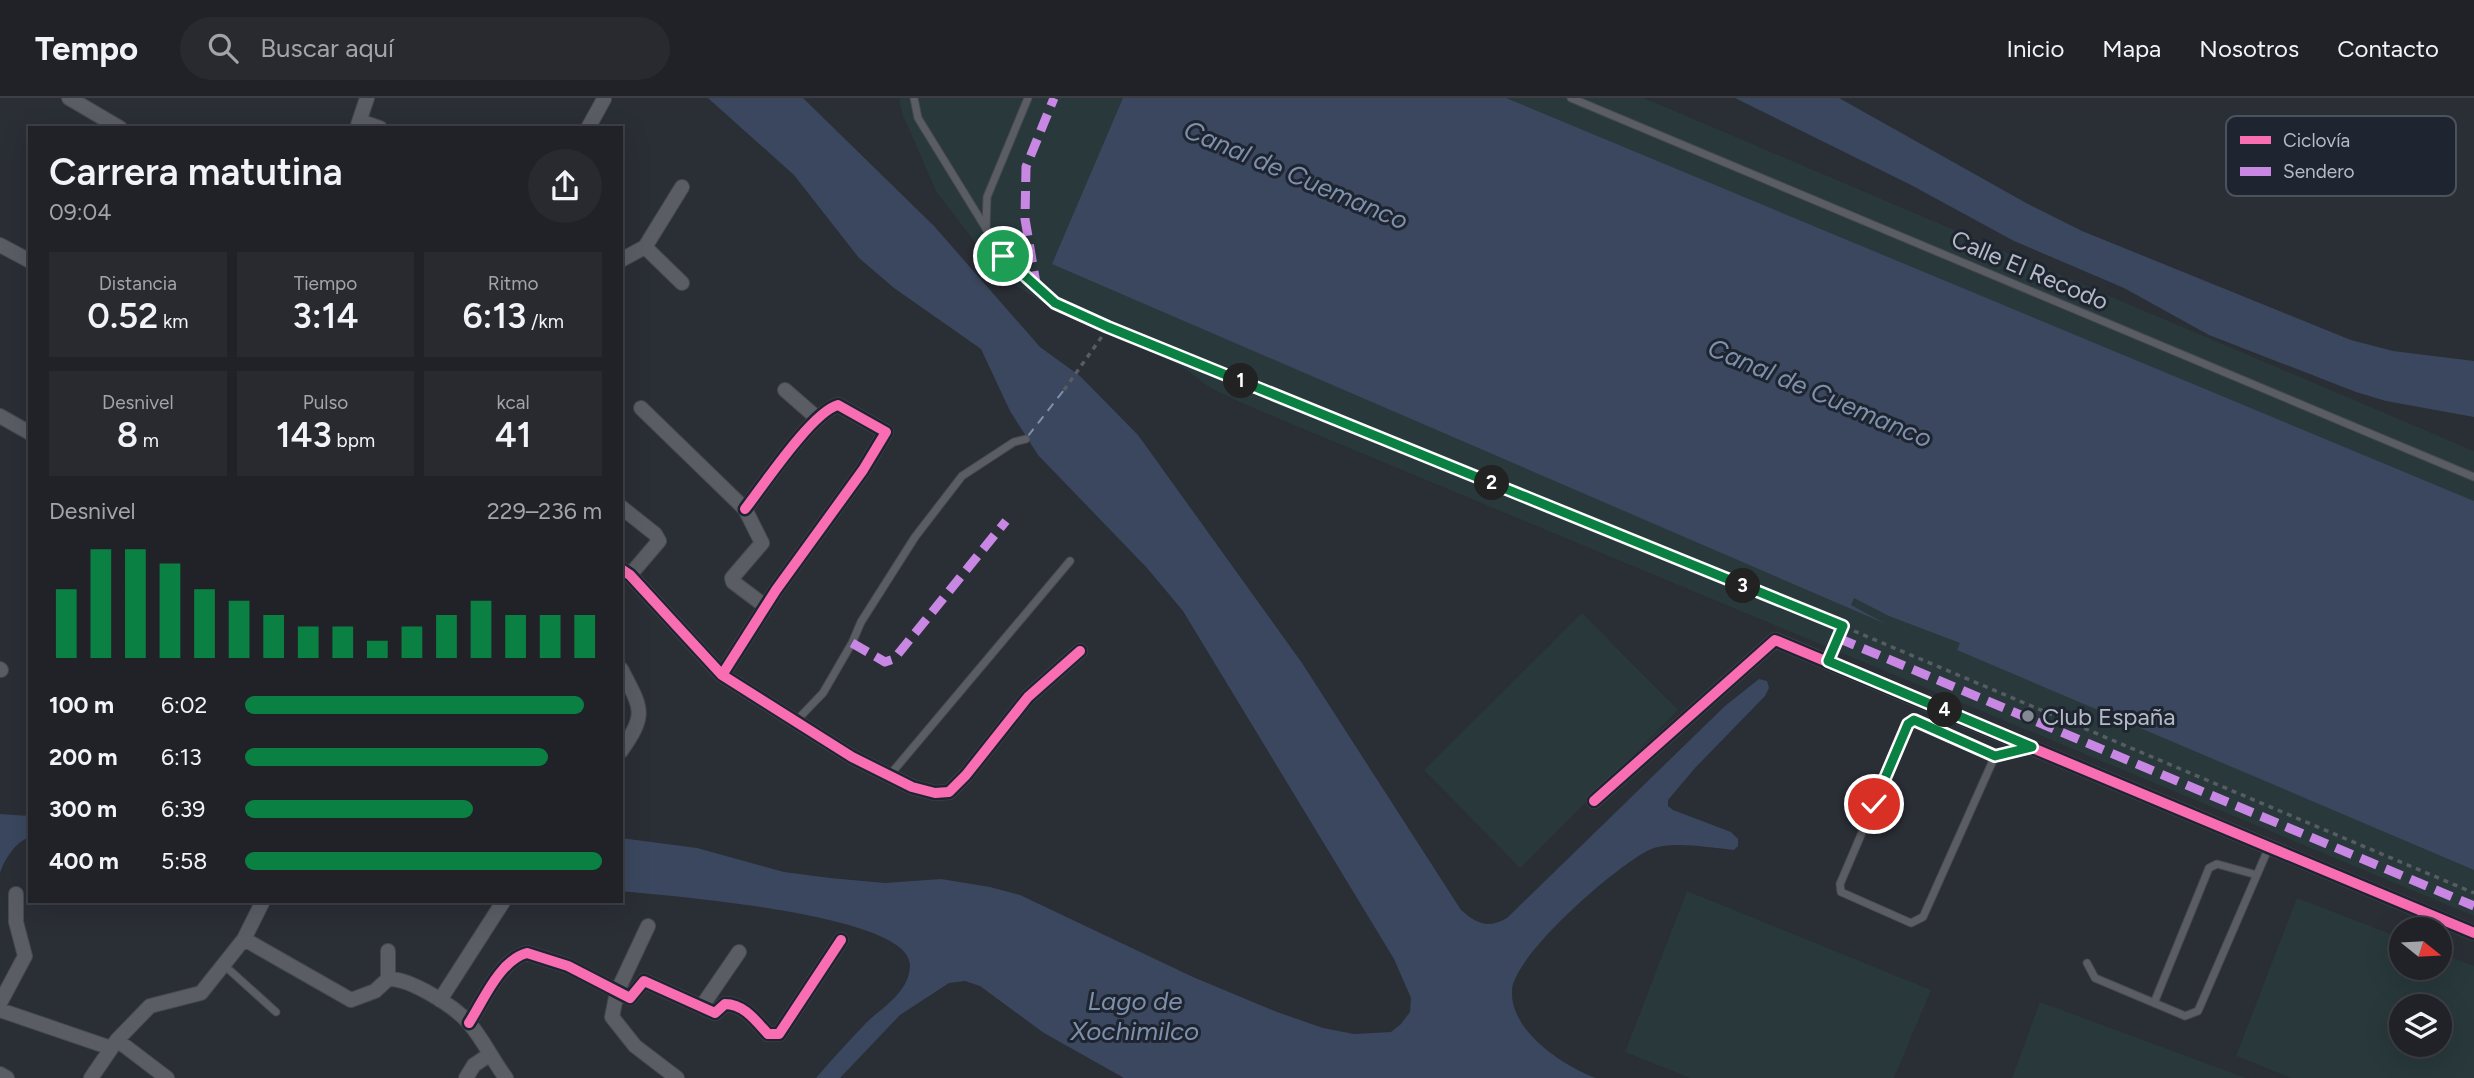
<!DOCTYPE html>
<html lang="es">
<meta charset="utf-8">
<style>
:root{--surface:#202228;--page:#282a30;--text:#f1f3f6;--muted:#a2a4a8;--line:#3d3f45;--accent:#0b8043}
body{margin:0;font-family:Figtree,sans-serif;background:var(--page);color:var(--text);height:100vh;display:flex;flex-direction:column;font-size:26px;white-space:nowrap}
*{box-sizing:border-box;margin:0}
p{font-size:23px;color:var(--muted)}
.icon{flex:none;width:38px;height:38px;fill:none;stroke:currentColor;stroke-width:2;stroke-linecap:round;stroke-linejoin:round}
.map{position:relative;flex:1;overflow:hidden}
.drawer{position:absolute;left:28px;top:28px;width:595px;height:777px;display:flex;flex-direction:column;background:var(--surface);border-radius:0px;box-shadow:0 7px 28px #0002,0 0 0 2px var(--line)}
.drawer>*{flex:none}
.needle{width:46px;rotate:108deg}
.buttons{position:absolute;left:2389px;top:819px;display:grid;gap:14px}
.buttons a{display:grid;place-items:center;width:63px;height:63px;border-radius:50%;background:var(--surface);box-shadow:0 7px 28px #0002,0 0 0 2px var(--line);font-size:35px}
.pin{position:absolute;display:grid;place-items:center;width:60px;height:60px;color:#fff;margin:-30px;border:4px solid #fff;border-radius:50%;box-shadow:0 2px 7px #0007}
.km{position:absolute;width:35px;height:35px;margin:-18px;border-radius:50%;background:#222;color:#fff;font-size:19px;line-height:35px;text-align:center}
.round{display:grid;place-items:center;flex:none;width:74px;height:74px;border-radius:37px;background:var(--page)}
.head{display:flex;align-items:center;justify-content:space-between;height:119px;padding:0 21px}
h1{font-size:38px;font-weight:600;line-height:52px}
.metrics{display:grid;grid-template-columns:repeat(3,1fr);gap:10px;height:119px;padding:7px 21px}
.metrics div{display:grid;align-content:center;border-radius:0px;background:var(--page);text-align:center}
.metrics b{font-size:35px;font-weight:600}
.metrics small{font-size:19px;font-weight:400}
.metrics p{font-size:19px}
.chart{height:196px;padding:14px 21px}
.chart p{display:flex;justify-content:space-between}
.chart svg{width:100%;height:126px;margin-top:7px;stroke:var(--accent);stroke-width:6}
ul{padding:0 21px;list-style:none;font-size:23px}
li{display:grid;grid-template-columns:112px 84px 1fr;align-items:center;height:52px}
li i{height:18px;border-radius:9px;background:var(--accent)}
header{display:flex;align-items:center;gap:42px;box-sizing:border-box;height:98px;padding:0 35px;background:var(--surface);border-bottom:2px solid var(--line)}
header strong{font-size:33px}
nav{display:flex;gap:38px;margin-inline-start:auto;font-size:24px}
.search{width:490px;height:63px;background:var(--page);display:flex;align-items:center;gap:18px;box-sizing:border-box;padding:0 24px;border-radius:38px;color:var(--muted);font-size:26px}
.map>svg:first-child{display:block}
</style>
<header>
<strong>Tempo</strong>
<div class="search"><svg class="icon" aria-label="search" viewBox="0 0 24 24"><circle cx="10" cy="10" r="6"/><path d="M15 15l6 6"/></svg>Buscar aquí</div>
<nav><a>Inicio</a><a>Mapa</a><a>Nosotros</a><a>Contacto</a></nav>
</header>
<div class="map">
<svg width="2474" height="980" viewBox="0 0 2474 980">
<rect width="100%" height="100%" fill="#2a2e35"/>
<!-- green -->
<path fill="#28383b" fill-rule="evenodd" d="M899 0H1644L2474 353V818L1253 310 1212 291 1181 268 1038 202 999 176 936 93 902 15Z
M1582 515 1678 612 1520 770 1424 672Z
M1687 793 1931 892 1894 980H1690L1625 954Z
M2297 800 2401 840V870H2440V855L2474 868V980H2292L2236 958ZM2401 908H2440V947H2401Z
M2040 904 2246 980H2012Z"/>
<!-- water -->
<path fill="#3a475e" d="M708 0H803L934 128 1040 249 1080 278 1138 337 1302 565 1461 812C1477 826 1488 831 1507 820L1725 608 1759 581 1767 583 1769 590 1765 598 1695 670 1668 702V708L1673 712 1731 734 1738 741V748L1734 752C1709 750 1672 742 1649 752 1616 768 1514 857 1512 892 1509 932 1563 968 1596 980H1124L1044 935 980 888 965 883 949 885 900 917 840 980H816C832 961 849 943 866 925 877 914 892 905 901 892 906 886 910 876 910 867 910 815 665 798 621 793V740L697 750 784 774 830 780 885 785 941 781 990 789 1020 797 1193 879 1277 914 1323 930 1354 936 1391 934 1401 926 1410 914 1411 900 1394 861 1183 513 1147 470 1038 357 1010 313 981 251 894 190 859 160 794 77Z
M1123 0H1506L2474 403V772L1957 552 1960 545 1889 518 1854 500 1851 507 1886 526 1052 166Z
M1735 0H1839L2028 106 2082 133 2351 242 2393 253 2474 263V319L2386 303 2356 294 2209 237 2124 190 2014 143 1911 87Z
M0 716 30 718V739C16 743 4 762 0 775Z"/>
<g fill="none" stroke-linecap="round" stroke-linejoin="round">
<!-- ferry -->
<path stroke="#7e90ab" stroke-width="2" stroke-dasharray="9 7" stroke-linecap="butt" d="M1028 338 1064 292"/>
<!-- service casing -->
<g stroke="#46494f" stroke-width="9">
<path id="service" d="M914 0 918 20 1003 158 1055 205 1843 528 1828 563
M1571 0 2474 379
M986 131 987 99 1028 0
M796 623 823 595 852 545 861 524 915 439 962 378 1014 344 1026 341
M1995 658 1923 819 1911 825 1841 794 1840 786 1908 627 1914 623 1995 658 2028 650
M889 678 1070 463
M2087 865 2095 880 2185 918 2198 913 2269 749
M225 868 276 914
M2154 905 2209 770 2217 766 2257 777"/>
</g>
<!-- minor casing -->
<g stroke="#46494f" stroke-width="16">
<path id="minor" d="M69 0 120 30
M360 23 380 30
M357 30 367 0
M588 30 604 1
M0 147 30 163
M645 149 682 89
M645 149 682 185
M621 162 645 149
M785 292 817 320
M641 310 745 411 762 445 732 480 733 484 765 508
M0 318 30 335
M621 409 655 436 659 443 630 477
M621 471 630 477 722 577 852 659 912 689 935 695 949 694 966 677 1028 599 1080 553
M0 571 1 572
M621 571C641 610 648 615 621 653
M722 577 776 492 863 372 886 334 838 307C812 314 763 388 745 411
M1594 703 1775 542 2474 835
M648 828 617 894 612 919 635 948 677 980
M244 841 351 902 375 893 388 881C410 880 454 908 469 925 483 941 493 963 506 980
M388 853V881
M440 902 503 804
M0 905 25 858 16 824V796
M702 908 739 854
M0 912 111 950
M469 925C483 903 500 862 527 855L568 868 630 900 644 883 715 915 725 906C744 906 756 923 768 936H779L841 842
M117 942 167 980
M0 976 7 980
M91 980 117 942 150 908 201 895 244 841 263 803
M466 980 474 967 489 957"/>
</g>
<!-- path -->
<path stroke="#575c61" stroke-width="3.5" stroke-dasharray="5 5" stroke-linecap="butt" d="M1064 292 1103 237
M1854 533 2474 795"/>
<!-- service -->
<use href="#service" stroke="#5a5d64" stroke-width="7"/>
<!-- minor -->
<use href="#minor" stroke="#5a5d64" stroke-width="14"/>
<!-- quiet -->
<path stroke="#c787e3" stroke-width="9" stroke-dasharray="18 9" stroke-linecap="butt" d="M1037 191 1025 121 1026 69 1054 0
M1838 540 2474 808
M852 545 885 564 894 561 1006 423"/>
<!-- cycleway casing -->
<g stroke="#1e2530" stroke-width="15">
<path id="cycleway" d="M621 471 630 477 722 577 852 659 912 689 935 695 949 694 966 677 1028 599 1080 553
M722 577 776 492 863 372 886 334 838 307C812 314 763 388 745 411
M1594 703 1775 542 2474 835
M469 925C483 903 500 862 527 855L568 868 630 900 644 883 715 915 725 906C744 906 756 923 768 936H779L841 842"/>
</g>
<!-- cycleway -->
<use href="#cycleway" stroke="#f96db3" stroke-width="10"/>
</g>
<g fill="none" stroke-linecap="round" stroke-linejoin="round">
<!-- route casing -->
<g stroke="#fff" stroke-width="14">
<path id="route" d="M1003 158 1055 205 1108 229 1843 528 1828 563 2032 649 1995 658 1914 622 1908 626 1874 706"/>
</g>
<!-- route -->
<use href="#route" stroke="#0b8043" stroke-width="9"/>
</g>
<!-- markers -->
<circle fill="#848a93" stroke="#1e2530" stroke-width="2.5" cx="2028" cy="618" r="7"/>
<g text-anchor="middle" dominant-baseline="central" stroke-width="6" stroke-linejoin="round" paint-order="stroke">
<!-- street labels -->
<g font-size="24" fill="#b4bbc6" stroke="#1e2530">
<text transform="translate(2030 172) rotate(23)">Calle El Recodo</text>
</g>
<!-- poi labels -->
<g font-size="24" fill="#b4bbc6" stroke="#1e2530" text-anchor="start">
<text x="2042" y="618">Club España</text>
</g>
<!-- water labels -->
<g font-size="26" font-style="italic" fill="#7e90ab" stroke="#1e2530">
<text transform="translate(1296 77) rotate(23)">Canal de Cuemanco</text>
<text transform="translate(1820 295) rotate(23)">Canal de Cuemanco</text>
<text x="1135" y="903">Lago de<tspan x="1135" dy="30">Xochimilco</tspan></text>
</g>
</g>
<!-- legend -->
<rect x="2226" y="18" width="230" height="80" rx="10" fill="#1e2530" stroke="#4b525d" stroke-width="2"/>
<rect x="2240" y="38" width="31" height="8" fill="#f96db3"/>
<rect x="2240" y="69" width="31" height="9" fill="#c787e3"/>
<g font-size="19" fill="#b4bbc6">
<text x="2283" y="49">Ciclovía</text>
<text x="2283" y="80">Sendero</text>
</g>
</svg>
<div class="buttons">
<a><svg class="needle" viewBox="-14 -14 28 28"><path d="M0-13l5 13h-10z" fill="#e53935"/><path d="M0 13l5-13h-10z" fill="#a2a4a8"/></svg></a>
<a><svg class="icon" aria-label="layers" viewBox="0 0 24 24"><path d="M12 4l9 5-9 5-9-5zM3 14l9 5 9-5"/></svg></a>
</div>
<div class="pin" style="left:1003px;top:158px;background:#1e9e55"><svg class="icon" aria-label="arrive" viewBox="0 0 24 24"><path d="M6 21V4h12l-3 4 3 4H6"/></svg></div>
<div class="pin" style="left:1874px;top:706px;background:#d93025"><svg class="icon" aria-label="check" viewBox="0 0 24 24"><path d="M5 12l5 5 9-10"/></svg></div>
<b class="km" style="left:1241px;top:283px">1</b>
<b class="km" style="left:1492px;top:385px">2</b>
<b class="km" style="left:1743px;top:488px">3</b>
<b class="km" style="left:1945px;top:612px">4</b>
<section class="drawer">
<div class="head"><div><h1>Carrera matutina</h1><p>09:04</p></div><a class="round"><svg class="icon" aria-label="share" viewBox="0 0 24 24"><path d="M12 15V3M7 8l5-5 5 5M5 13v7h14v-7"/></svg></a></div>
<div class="metrics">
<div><p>Distancia</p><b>0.52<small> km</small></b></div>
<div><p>Tiempo</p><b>3:14</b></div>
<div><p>Ritmo</p><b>6:13<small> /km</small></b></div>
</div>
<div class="metrics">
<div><p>Desnivel</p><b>8<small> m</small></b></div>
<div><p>Pulso</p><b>143<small> bpm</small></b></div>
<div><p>kcal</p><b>41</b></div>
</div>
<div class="chart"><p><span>Desnivel</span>229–236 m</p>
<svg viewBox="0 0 160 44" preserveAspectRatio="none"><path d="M5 44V20M15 44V6M25 44V6M35 44V11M45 44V20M55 44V24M65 44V29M75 44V33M85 44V33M95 44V38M105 44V33M115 44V29M125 44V24M135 44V29M145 44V29M155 44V29"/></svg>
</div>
<ul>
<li><b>100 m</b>6:02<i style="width:95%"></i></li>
<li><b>200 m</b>6:13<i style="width:85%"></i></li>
<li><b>300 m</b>6:39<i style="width:64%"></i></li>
<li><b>400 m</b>5:58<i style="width:100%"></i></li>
</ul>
</section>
</div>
